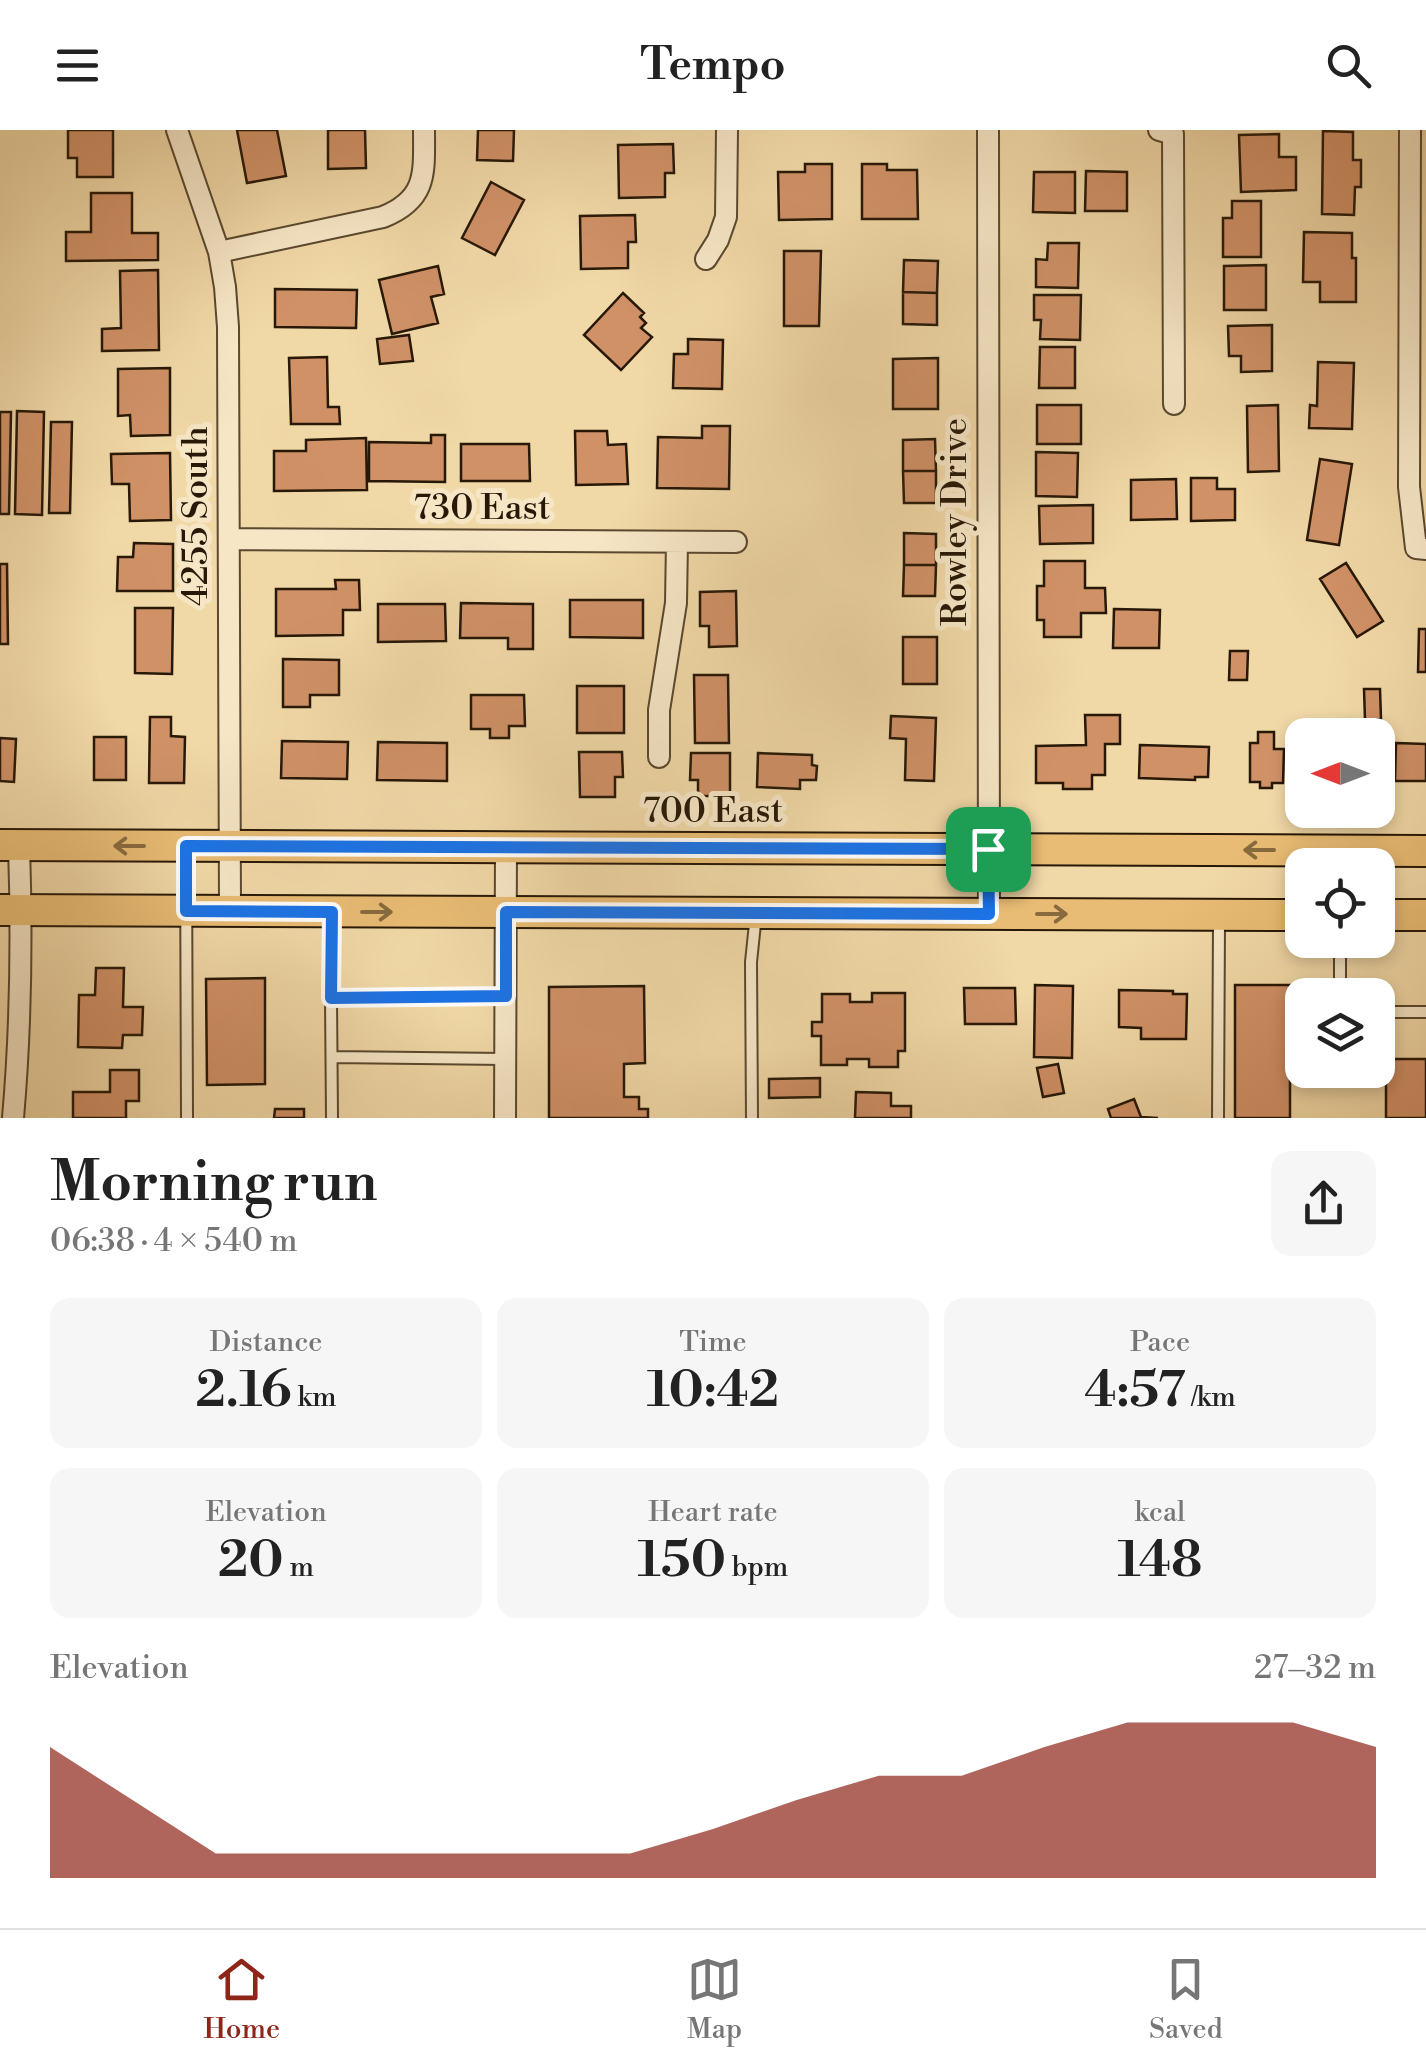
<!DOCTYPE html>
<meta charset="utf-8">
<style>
:root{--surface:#fff;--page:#f6f6f6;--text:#222;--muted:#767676;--line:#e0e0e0;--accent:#8f2418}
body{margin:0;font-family:"Libre Bodoni",serif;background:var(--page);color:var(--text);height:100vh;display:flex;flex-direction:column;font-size:38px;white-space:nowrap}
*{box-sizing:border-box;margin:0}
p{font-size:32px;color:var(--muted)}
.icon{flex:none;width:55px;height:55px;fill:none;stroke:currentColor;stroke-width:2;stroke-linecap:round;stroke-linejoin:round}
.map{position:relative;height:988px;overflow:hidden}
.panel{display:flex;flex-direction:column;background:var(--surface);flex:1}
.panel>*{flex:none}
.needle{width:65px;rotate:270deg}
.buttons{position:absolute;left:1285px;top:588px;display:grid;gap:20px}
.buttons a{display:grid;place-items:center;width:110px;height:110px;border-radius:20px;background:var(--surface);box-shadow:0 5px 15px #0003;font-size:50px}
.pin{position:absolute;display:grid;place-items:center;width:85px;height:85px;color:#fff;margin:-42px;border-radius:20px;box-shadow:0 5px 15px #0006}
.round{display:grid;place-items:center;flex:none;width:105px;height:105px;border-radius:20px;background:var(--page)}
.head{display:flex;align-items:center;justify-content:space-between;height:170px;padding:0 50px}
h1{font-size:55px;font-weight:600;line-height:75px}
.stats{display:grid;grid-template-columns:repeat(3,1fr);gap:15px;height:170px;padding:10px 50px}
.stats div{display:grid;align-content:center;border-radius:20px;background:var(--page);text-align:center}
.stats b{font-size:50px;font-weight:600}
.stats small{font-size:28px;font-weight:400}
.stats p{font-size:28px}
.chart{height:280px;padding:20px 50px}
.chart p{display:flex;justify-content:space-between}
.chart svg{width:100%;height:180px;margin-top:10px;fill:var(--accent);opacity:.7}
header{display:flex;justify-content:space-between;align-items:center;height:130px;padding:0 50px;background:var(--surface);font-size:45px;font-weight:600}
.tab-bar{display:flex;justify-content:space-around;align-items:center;height:140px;border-top:2px solid var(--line);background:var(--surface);font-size:28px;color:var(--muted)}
.tab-bar a{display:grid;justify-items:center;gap:5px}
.tab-bar .on{color:var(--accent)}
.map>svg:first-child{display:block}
</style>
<header><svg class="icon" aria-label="menu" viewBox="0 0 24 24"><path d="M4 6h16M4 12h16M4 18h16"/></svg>Tempo<svg class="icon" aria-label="search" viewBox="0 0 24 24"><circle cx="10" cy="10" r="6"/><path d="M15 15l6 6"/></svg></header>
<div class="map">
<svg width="1426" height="988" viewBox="0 0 1426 988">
<rect width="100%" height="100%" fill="#f1d8a7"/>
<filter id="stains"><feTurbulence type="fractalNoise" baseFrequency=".002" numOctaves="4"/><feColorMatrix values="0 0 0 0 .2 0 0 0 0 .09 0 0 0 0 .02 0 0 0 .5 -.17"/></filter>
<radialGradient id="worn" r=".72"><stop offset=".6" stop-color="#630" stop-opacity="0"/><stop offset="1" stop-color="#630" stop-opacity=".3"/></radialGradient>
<!-- building -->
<path fill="#d09167" stroke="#271807" stroke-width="2.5" d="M68 0H113V47H77V28H68Z
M237 0H277L286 46 247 53Z
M328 0H365L366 38 328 39Z
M478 0H514L513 31 477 30Z
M1323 1 1353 2V30H1361V57H1355L1354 85 1322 84Z
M1279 4V27H1296V60L1241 62 1239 5Z
M673 14 674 43H665V67L619 68 618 15Z
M805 34H832V89L779 90 778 42H805Z
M862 34H887V40H917L918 89H862Z
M1086 41 1127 42V81H1085Z
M1034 42H1075V83L1033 82Z
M491 52 524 70 495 125 462 108Z
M91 63H132V103H158V130L66 131V102H91Z
M1232 71H1261V127H1223V88H1232Z
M635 85 636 112H628V138L581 139 580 86Z
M1304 102 1352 103V128H1356V172H1320V152H1303Z
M1048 113H1079L1078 158 1036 157V129L1047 130Z
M784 121H821L819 196H784Z
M904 130 938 131 937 163 903 162Z
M1266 135V180H1224V136Z
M438 136 444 164 431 167 438 193 392 204 379 150Z
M158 140 159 220 102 221V199L121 198 120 141Z
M275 159 357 160 356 198 275 197Z
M903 162 937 163V195L903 194Z
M623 163 644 183 640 187 646 193 641 198 652 207 621 240 584 205Z
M1034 165H1081L1080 210 1040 209 1041 190H1034Z
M1272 195V241L1241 242V226H1229L1228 196Z
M409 205 413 231 380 234 377 209Z
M688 209 723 210 722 259 673 258 674 224H688Z
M1040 217H1075V258H1039Z
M327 227 328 277H339L340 294H291L289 228Z
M938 228V279H893V229Z
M1318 232 1354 233 1352 299 1309 298 1310 275 1317 276Z
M170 238V305L131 306 130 285 118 286V239Z
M1037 275H1081V314H1037Z
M1278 275 1279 341 1248 342 1247 276Z
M17 281 44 282 42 385 15 384Z
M0 282H11L9 384H0Z
M51 292H72L70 383H49Z
M702 296H730L729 359 657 358 658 307 702 308Z
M575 301H607L608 315 626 314 628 354 576 355Z
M431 305H445V352L369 351V312L431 313Z
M366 308 367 360 274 361V321H306V310Z
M935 309 936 341H903V310Z
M461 314H529L530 351H461Z
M1036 322 1078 323 1077 367 1036 366Z
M170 323 171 390 130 391 129 354H112L111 324Z
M1320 329 1352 334 1339 415 1307 410Z
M903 341H936V373H904Z
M1191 348H1217V359H1235V390L1191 391Z
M1176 349 1177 389 1131 390V350Z
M1093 375V413L1040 414 1039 376Z
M904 403 936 404V435H904Z
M134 413 173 414V461H117L118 427H133Z
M1044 431H1085V458H1105L1106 483H1081V507H1044V490H1037V456H1044Z
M1346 433 1383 491 1357 507 1320 449Z
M0 434H7L8 514H0Z
M904 435H936L935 466H903Z
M335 450H359L360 480H343V505L276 506V459H336Z
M736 461 737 516 709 517V496H700V462Z
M570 470H643V508L570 507Z
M461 473 533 474V519H508V508H460Z
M378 474H445L446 511 378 512Z
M135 478H173L172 544 135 543Z
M1114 479 1160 480 1159 518H1113Z
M1419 499H1426V542H1418Z
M903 507H937V554H903Z
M1230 521H1248L1247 550H1229Z
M283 529 339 530V565H310V577H283Z
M694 545H728L729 613H695Z
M577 556H624V603H577Z
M1364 559H1380L1381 589 1365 590Z
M471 565H524L525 596H509V608H490V599H471Z
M1085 585H1120V614H1105V645H1092V659H1063V653H1036V616L1086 615Z
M891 586 936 588 934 651 905 650 906 609 890 608Z
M150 587H171V606L185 607 184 653H149Z
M1258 602H1274V619H1284L1283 653H1272V658H1260V652H1250V613H1258Z
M94 607H126V650H94Z
M0 608 16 609 14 652 0 651Z
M282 611 348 612 347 649 281 648Z
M378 612 447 613V651L377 650Z
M1396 613 1426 614V651H1395Z
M1140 615 1209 617 1208 647H1195V650L1139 648Z
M579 622H622L623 647H615V667H580Z
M691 623H730V666H698V650H690Z
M758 623 812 625V635L817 636 816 650H800V659L757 657Z
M96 838H124L123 877H143L142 905H123L122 918 78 917 79 865H95Z
M265 848V954L207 955 206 849Z
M1035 855 1073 856 1072 928 1034 927Z
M1235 855H1290V988H1235Z
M644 856 645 933 624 934V967H639V979H648V988H549V857Z
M964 858H1015L1016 894H965Z
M1119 860 1173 861V864H1187L1186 909H1141V898L1119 897Z
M872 863H905V921H898V937H869V929H847V935H821V906H812V892H822V864H850V872H872Z
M1386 929H1426V988H1386Z
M1058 934 1064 963 1043 967 1037 938Z
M110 940H139V971H126V988H73V962H110Z
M820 948V967L769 968V949Z
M856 962 891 963V976H911V988H855Z
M1134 969 1141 987 1158 988H1111L1108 979Z
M275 979H304V988H274Z"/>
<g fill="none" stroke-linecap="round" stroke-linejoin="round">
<!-- service casing -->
<g stroke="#5a482f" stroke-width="14">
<path id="service" d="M186 719 187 988
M332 783 331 868 506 866
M1340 810V865
M331 868 332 988
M1378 882H1426
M332 927 505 929
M752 988 751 832 756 784
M1218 988 1219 791"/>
</g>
<!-- minor casing -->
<g stroke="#5a482f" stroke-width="24">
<path id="minor" d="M177 0 219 122 225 157 228 197 230 780
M988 0 989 784
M1159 0 1173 4 1174 274
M1410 0 1409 357 1416 418 1426 419
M219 122 383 87C428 69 424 42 424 0
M706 129 718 110 726 87 727 0
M229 409 736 412
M659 627V580L676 473 677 412
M13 988C21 897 22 807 19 715
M505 988 506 717"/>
</g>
<!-- primary casing -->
<g stroke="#271807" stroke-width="34">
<path id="primary" d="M0 715 1426 721
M0 780 1302 785
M1378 785H1426"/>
</g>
<!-- service -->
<use href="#service" stroke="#f6e6c6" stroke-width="10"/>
<!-- minor -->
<use href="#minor" stroke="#f6e6c6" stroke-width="20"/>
<!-- primary -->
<use href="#primary" stroke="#e8bc74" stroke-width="30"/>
</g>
<!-- one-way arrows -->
<defs><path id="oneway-shaft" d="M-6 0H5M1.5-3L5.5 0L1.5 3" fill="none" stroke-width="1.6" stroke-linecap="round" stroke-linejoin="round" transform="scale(2.5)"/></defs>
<g stroke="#886a3e">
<use href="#oneway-shaft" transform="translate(129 716) rotate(-180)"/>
<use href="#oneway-shaft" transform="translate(1259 720) rotate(-180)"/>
<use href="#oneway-shaft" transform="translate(377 782)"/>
<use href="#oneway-shaft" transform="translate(1052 784)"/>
</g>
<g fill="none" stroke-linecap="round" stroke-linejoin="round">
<!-- route casing -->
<g stroke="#fff" stroke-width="20">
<path id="route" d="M186 716 988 719 989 784 506 782V866L331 868 332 782 186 781Z"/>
</g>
<!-- route -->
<use href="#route" stroke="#1a73e8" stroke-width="12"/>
</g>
<g text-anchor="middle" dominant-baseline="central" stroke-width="10" stroke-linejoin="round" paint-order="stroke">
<!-- street labels -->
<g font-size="35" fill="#271807" stroke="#f6e6c6">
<text x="482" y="378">730 East</text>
<text transform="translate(196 386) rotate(-90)">4255 South</text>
<text transform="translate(955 392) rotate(-90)">Rowley Drive</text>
<text x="713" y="681">700 East</text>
</g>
</g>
<rect width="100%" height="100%" filter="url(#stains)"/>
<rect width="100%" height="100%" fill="url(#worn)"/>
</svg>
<div class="buttons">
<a><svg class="needle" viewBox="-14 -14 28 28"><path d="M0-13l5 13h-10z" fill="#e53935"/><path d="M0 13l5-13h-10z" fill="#767676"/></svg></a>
<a><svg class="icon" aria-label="locate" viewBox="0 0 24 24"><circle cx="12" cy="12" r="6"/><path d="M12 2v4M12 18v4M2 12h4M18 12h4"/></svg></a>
<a><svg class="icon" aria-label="layers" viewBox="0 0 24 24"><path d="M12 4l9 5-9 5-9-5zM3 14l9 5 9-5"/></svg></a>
</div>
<div class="pin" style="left:988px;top:719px;background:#1e9e55"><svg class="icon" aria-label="arrive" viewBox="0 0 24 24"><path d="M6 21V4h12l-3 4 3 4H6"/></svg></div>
</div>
<section class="panel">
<div class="head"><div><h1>Morning run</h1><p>06:38 · 4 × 540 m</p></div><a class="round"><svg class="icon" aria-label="share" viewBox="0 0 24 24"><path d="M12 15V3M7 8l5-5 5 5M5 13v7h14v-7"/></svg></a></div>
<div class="stats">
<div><p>Distance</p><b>2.16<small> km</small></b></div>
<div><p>Time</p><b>10:42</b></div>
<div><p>Pace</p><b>4:57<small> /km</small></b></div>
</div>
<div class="stats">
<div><p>Elevation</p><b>20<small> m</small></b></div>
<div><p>Heart rate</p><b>150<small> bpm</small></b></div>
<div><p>kcal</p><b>148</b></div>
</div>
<div class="chart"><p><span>Elevation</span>27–32 m</p>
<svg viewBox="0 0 160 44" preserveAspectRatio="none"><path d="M0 44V12L10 25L20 38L30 38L40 38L50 38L60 38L70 38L80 32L90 25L100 19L110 19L120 12L130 6L140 6L150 6L160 12V44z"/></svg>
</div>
</section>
<nav class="tab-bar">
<a class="on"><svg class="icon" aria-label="home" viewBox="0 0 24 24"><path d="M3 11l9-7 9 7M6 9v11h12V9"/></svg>Home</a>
<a><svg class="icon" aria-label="map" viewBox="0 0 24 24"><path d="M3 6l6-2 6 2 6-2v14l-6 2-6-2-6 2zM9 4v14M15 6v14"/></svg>Map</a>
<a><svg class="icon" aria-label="saved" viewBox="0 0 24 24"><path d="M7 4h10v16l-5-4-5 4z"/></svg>Saved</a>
</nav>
